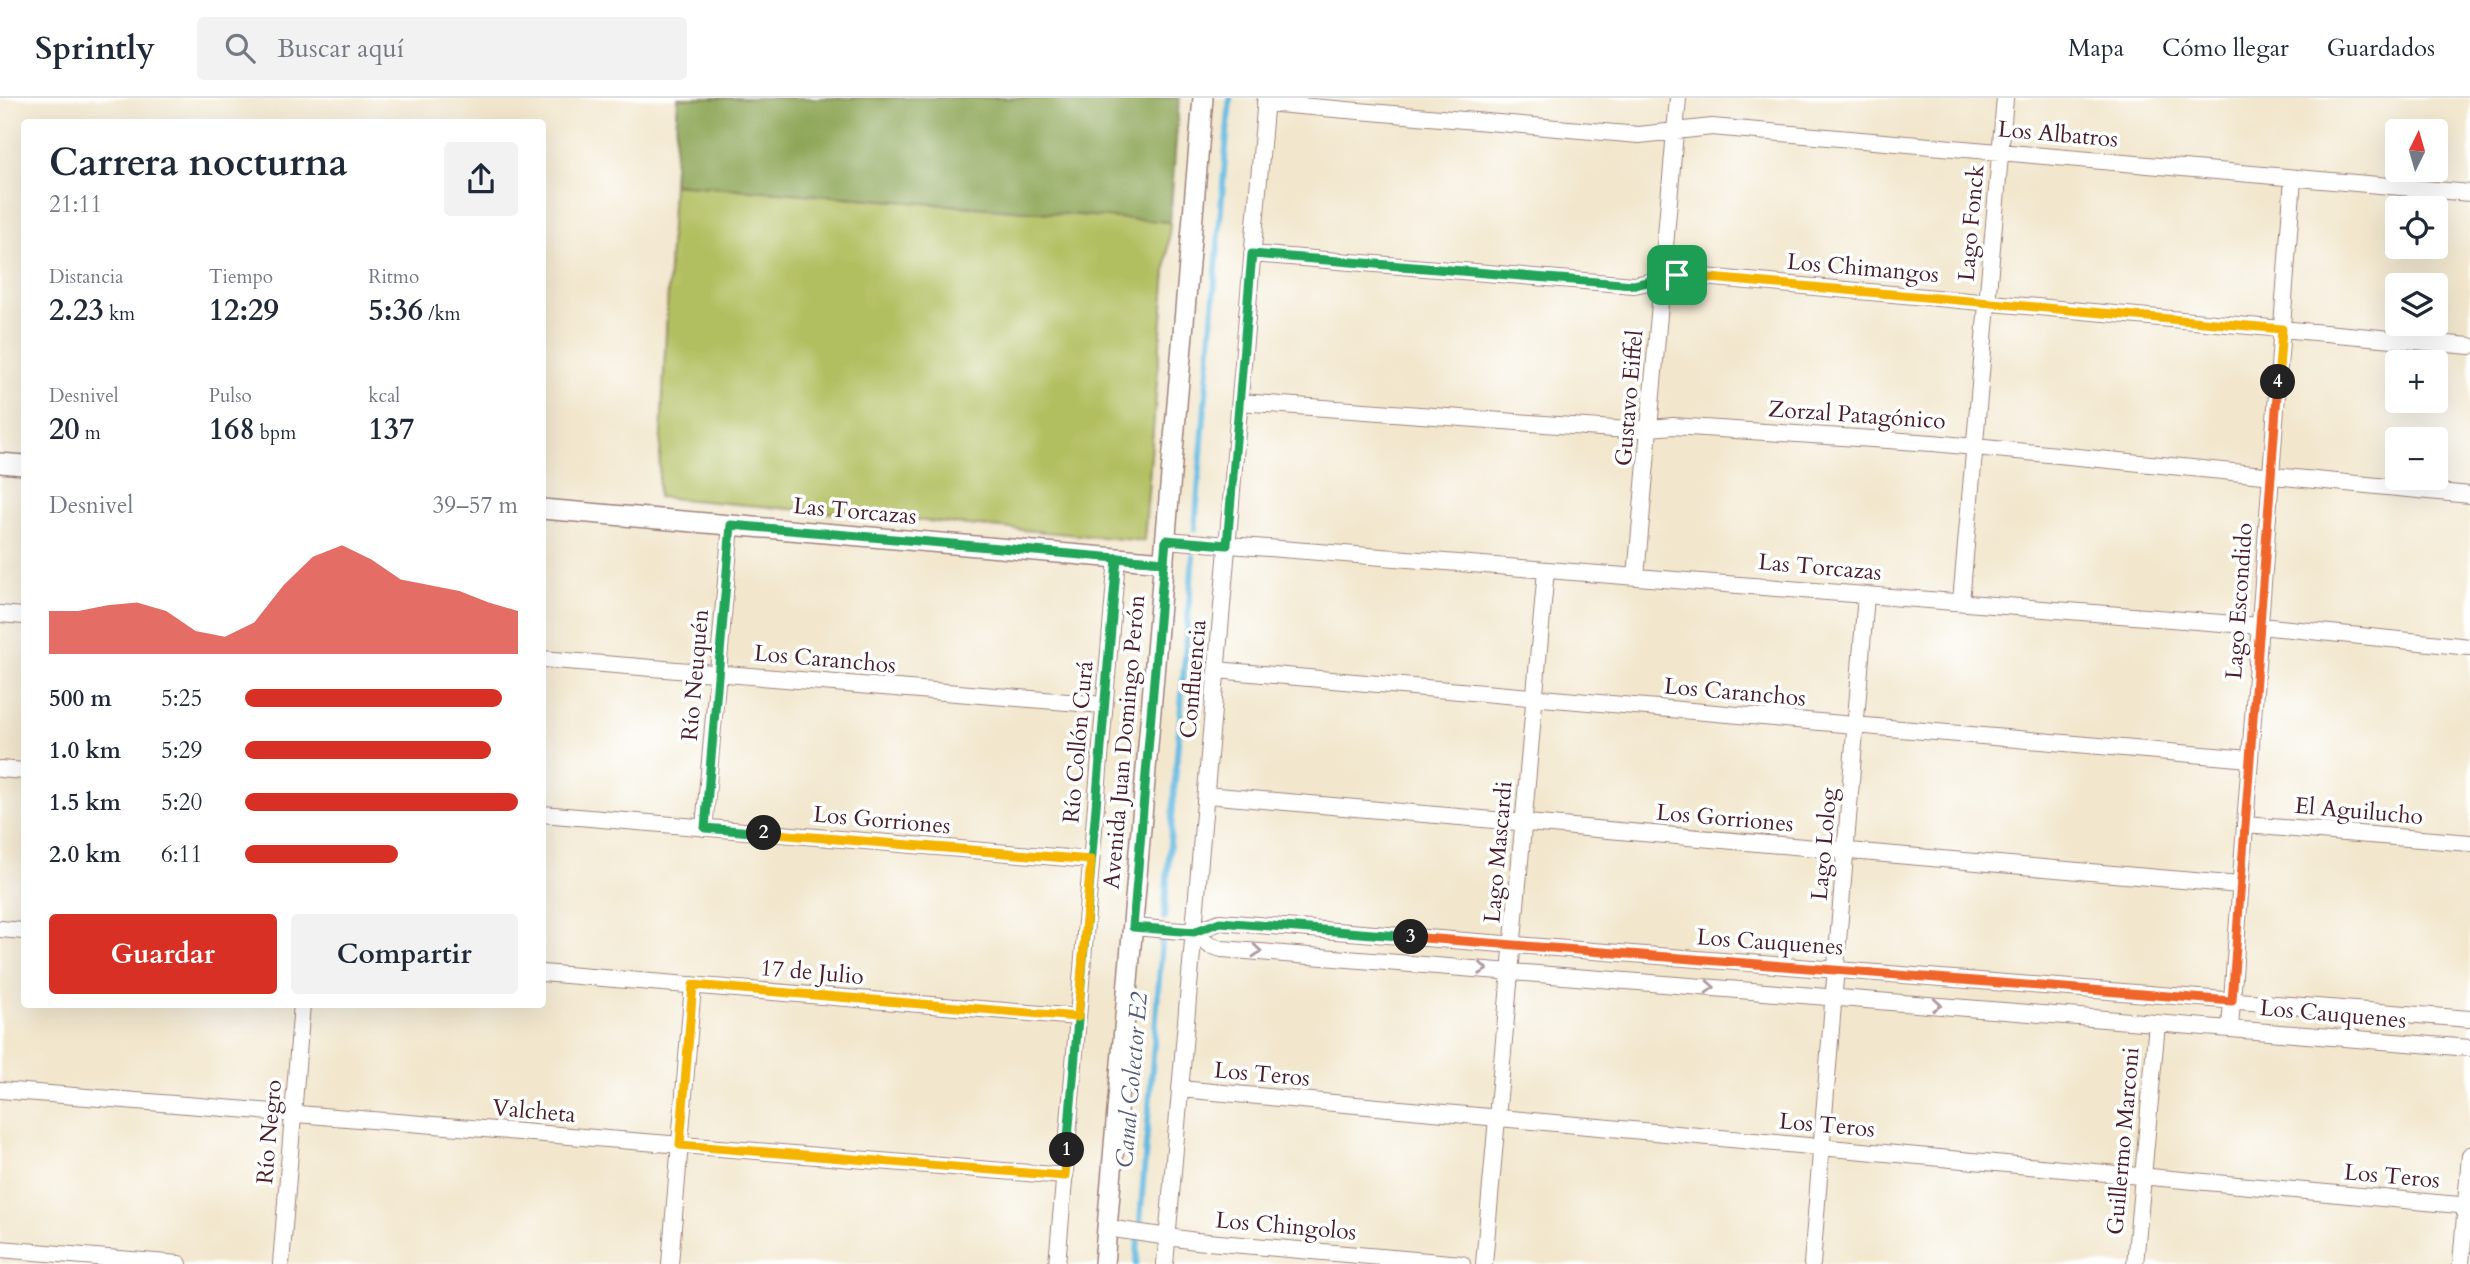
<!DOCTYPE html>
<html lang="es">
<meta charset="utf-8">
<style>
:root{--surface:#fff;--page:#f2f2f3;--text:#1f2937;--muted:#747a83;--line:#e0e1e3;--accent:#d93025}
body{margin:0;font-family:Cardo,serif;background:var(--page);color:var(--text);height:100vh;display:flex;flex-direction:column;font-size:26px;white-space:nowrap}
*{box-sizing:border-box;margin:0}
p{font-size:23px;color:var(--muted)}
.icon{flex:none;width:38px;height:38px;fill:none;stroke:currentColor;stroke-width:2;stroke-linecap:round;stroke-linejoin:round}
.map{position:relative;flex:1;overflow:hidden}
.sheet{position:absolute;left:21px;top:21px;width:525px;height:889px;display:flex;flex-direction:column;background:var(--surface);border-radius:7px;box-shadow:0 7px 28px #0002}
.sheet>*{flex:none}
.needle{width:46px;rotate:5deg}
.tools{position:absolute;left:2385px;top:21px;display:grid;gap:14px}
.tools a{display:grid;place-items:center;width:63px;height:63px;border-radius:7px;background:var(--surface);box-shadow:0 7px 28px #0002;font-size:35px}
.pin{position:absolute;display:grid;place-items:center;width:60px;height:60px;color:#fff;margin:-30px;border-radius:14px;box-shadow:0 4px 10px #0006}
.km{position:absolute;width:35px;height:35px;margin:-18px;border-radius:50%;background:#222;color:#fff;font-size:19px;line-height:35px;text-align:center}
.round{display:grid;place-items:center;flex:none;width:74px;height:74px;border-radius:7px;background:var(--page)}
.head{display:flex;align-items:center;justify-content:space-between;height:119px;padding:0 28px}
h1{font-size:38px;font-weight:600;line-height:52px}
.metrics{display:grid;grid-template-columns:repeat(3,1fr);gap:10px;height:119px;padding:7px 28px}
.metrics div{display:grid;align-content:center}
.metrics b{font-size:30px;font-weight:600}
.metrics small{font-size:19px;font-weight:400}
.metrics p{font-size:19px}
.chart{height:196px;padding:14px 28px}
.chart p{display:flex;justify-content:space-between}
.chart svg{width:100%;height:126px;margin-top:7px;fill:var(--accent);opacity:.7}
.button{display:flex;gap:14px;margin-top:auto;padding:14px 28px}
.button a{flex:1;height:80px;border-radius:7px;background:var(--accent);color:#fff;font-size:28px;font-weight:600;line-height:80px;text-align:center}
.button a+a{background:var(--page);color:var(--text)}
ul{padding:0 28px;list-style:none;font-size:23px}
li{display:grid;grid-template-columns:112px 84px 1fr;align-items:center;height:52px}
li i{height:18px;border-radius:9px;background:var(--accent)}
header{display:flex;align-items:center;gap:42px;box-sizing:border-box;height:98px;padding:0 35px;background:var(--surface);border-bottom:2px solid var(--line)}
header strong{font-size:33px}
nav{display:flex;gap:38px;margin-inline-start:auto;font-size:24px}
.search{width:490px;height:63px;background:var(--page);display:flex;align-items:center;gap:18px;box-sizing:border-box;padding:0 24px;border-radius:7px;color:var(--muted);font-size:26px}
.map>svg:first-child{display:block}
</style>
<header>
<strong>Sprintly</strong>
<div class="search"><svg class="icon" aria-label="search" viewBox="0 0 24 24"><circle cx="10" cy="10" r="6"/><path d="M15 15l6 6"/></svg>Buscar aquí</div>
<nav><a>Mapa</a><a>Cómo llegar</a><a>Guardados</a></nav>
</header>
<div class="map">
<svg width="2470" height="1166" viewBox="0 0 2470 1166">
<rect width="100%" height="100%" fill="#fff"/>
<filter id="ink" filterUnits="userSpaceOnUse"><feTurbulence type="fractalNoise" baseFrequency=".0143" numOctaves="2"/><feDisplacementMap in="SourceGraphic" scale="14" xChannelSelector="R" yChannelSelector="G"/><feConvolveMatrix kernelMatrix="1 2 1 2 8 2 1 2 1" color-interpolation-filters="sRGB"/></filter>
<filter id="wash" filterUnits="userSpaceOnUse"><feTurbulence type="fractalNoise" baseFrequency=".00686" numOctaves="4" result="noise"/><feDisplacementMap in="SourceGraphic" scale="28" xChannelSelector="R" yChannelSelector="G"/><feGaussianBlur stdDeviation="1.57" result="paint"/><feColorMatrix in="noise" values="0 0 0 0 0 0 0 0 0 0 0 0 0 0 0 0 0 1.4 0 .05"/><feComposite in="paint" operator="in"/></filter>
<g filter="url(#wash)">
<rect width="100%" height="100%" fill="#f2e7cd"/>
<!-- green -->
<path fill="#b2bf61" stroke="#7e6f46" stroke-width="2" d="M673 86 1170 124 1144 443 658 399Z"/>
<!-- forest -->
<path fill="#8da657" stroke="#6c6241" stroke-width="2" d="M678 0H1179L1170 124 673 86Z"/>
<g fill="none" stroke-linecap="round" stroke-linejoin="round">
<!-- stream -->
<path stroke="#64bae1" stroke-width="6" d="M1195 431 1230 0
M1164 820 1193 458
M1140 1124 1162 843
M1136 1166 1138 1142"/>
</g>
</g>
<g filter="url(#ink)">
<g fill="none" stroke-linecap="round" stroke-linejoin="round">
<!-- minor casing -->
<g stroke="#9e837c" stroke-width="18">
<path id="minor" d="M1265 5 1639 37 1712 29 2470 95
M1252 156 1634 187 1682 177 2470 248
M1240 304 1628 332 1673 328 1933 345 2470 397
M1166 442 2260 528 2470 549
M1636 479 1678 0
M1961 504 2005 0
M0 516 24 518
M542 561 1104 607
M1216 572 2250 661
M0 671 24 673
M1206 697 2240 787
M542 716 1091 762
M2245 727 2470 745
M704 730 731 427
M1133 829 1194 834 1220 824 2470 921
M0 831 24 833
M1194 834 1209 847 1222 851 2470 950
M542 875 1078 919
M2230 930 2293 80
M1180 991 2470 1108
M0 992 1065 1078
M1107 1130 1196 1143 1462 1166
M0 1151 179 1166
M281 1166 302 906
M670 1166 693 887
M1057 1166 1117 460
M1165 1166 1266 0
M1484 1166 1546 472
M1812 1166 1866 497
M2135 1166 2157 925
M2461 1166 2470 1057"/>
</g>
<!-- tertiary casing -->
<g stroke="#9e837c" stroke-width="22">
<path id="tertiary" d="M0 365 24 367
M542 411 1164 464
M1104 1166 1203 0"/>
</g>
<!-- minor -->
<use href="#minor" stroke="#fff" stroke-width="16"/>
<!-- tertiary -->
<use href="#tertiary" stroke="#fff" stroke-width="19"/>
</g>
<!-- one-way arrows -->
<defs><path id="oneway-chevron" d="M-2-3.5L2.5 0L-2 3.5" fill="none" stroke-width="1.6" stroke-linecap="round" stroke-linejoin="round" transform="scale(1.75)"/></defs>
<g stroke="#ae9aa0">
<use href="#oneway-chevron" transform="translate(1257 853) rotate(5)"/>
<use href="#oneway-chevron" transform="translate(1483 871) rotate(5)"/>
<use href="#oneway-chevron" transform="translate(1710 889) rotate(4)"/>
<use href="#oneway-chevron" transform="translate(1937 907) rotate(5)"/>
</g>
</g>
<g fill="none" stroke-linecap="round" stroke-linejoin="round" filter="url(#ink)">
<!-- split-1 casing -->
<g stroke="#fff" stroke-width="14">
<path id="split-1" d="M1067 1052 1117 460 1164 464 1166 442 1227 447 1252 156 1634 187 1677 177"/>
</g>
<!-- split-2 casing -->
<g stroke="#fff" stroke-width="14">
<path id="split-2" d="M764 735 1091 762 1078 919 693 887 680 1047 1065 1078 1067 1052"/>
</g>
<!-- split-3 casing -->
<g stroke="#fff" stroke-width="14">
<path id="split-3" d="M764 735 705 730 731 427 1164 464 1133 829 1194 834 1220 824 1411 839"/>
</g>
<!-- split-4 casing -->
<g stroke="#fff" stroke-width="14">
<path id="split-4" d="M1411 839 2232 903 2278 284"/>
</g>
<!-- split-5 casing -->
<g stroke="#fff" stroke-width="14">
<path id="split-5" d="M1677 177 2282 231 2278 284"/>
</g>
<!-- split-1 -->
<use href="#split-1" stroke="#22a559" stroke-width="9"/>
<!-- split-2 -->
<use href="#split-2" stroke="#f5b400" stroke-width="9"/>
<!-- split-3 -->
<use href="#split-3" stroke="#22a559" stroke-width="9"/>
<!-- split-4 -->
<use href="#split-4" stroke="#f0652b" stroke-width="9"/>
<!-- split-5 -->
<use href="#split-5" stroke="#f5b400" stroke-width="9"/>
</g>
<g text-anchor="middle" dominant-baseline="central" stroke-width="7" stroke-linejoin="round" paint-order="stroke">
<!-- street labels -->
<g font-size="23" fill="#4a1f2b" stroke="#fff">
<text transform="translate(2058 36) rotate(5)">Los Albatros</text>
<text transform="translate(1971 125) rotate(-85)">Lago Fonck</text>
<text transform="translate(1863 170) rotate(5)">Los Chimangos</text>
<text transform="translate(1629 300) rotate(-85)">Gustavo Eiffel</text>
<text transform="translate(1857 317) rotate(4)">Zorzal Patagónico</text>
<text transform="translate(855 413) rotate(5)">Las Torcazas</text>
<text transform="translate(1820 469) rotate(5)">Las Torcazas</text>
<text transform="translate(2239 503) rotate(-86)">Lago Escondido</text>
<text transform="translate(825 561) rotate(5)">Los Caranchos</text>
<text transform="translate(695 577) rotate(-85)">Río Neuquén</text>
<text transform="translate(1193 581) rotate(-85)">Confluencia</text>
<text transform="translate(1735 594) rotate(5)">Los Caranchos</text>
<text transform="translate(1078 644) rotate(-85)">Río Collón Curá</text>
<text transform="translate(1124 644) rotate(-85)">Avenida Juan Domingo Perón</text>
<text transform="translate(2359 713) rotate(5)">El Aguilucho</text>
<text transform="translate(1725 720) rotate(5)">Los Gorriones</text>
<text transform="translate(882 722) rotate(5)">Los Gorriones</text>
<text transform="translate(1824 746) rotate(-85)">Lago Lolog</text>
<text transform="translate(1498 754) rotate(-85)">Lago Mascardi</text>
<text transform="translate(1770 844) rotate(4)">Los Cauquenes</text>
<text transform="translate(812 874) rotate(5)">17 de Julio</text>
<text transform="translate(2333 916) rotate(5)">Los Cauquenes</text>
<text transform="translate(1262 976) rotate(5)">Los Teros</text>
<text transform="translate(534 1013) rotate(5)">Valcheta</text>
<text transform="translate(1827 1027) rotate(5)">Los Teros</text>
<text transform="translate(269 1034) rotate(-85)">Río Negro</text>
<text transform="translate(2123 1043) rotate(-85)">Guillermo Marconi</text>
<text transform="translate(2392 1078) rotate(5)">Los Teros</text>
<text transform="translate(1286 1128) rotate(5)">Los Chingolos</text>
</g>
<!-- water labels -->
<g font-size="24" font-style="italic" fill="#545d74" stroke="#fff">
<text transform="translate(1132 982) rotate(-85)">Canal Colector E2</text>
</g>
</g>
</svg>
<div class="tools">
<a><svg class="needle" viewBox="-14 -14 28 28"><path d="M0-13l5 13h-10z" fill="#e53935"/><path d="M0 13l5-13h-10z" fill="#747a83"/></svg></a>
<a><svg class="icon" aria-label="locate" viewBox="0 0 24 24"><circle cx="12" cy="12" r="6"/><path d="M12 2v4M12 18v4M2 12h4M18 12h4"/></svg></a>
<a><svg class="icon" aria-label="layers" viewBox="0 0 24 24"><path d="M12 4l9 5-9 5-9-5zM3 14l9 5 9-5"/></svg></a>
<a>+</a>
<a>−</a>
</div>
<div class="pin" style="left:1677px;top:177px;background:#1e9e55"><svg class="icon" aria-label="arrive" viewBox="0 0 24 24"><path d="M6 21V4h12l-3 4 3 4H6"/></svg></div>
<b class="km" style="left:1067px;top:1052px">1</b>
<b class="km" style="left:764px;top:735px">2</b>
<b class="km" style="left:1411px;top:839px">3</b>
<b class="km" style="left:2278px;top:284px">4</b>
<section class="sheet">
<div class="head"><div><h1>Carrera nocturna</h1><p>21:11</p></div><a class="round"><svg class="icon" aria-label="share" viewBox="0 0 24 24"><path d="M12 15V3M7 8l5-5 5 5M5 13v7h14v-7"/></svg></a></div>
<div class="metrics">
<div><p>Distancia</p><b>2.23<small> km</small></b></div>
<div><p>Tiempo</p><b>12:29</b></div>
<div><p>Ritmo</p><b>5:36<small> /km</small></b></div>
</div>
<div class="metrics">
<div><p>Desnivel</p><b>20<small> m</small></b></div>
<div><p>Pulso</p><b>168<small> bpm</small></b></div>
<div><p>kcal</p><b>137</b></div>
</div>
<div class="chart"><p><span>Desnivel</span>39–57 m</p>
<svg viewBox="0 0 160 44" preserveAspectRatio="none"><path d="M0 44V29L10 29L20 27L30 26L40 29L50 36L60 38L70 33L80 20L90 10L100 6L110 11L120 18L130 20L140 22L150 26L160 29V44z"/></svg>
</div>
<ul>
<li><b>500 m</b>5:25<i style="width:94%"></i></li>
<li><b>1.0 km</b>5:29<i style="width:90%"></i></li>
<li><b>1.5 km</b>5:20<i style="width:100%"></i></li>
<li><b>2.0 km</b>6:11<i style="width:56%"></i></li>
</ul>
<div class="button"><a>Guardar</a><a>Compartir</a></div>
</section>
</div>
